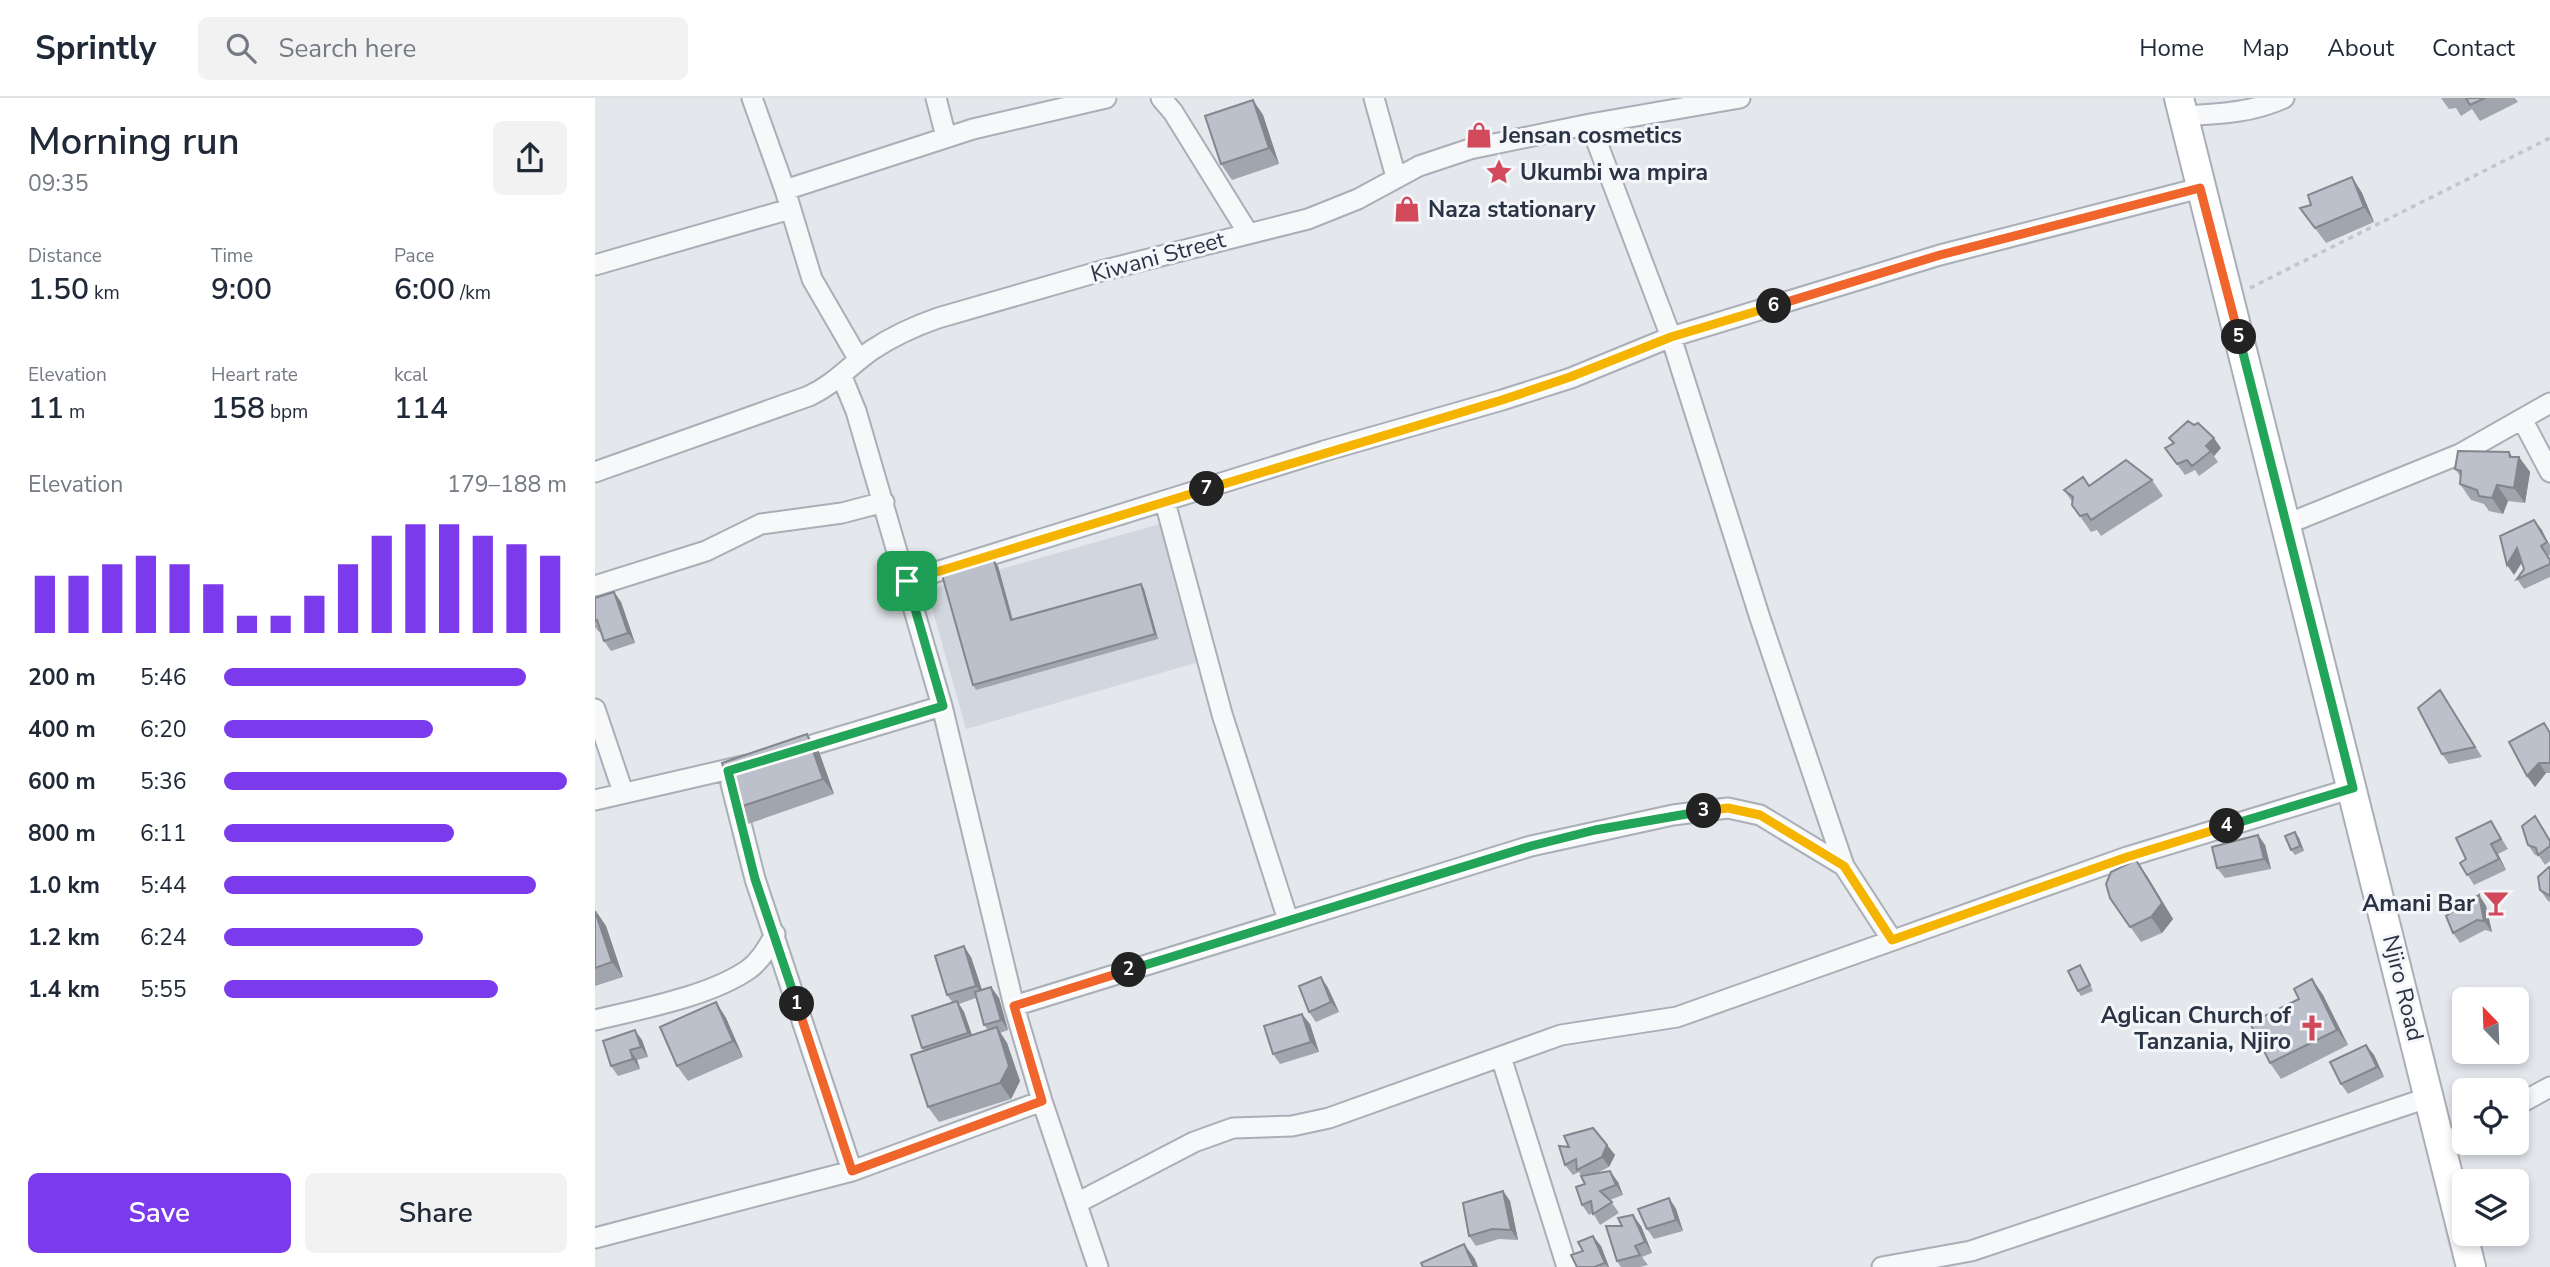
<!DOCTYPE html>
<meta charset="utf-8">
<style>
:root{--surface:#fff;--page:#f2f2f3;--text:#1f2937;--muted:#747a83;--line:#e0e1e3;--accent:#7c3aed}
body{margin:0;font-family:"Nunito Sans",sans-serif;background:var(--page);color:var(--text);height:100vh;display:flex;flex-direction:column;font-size:26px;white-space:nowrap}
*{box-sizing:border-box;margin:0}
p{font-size:23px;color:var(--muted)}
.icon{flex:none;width:38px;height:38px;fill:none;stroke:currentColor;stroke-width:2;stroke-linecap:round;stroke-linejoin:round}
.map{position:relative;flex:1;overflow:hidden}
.details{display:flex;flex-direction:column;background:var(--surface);width:595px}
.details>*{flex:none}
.needle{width:46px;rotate:337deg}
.buttons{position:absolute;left:1857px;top:889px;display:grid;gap:14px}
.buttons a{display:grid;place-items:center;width:77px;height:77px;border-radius:10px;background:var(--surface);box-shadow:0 4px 10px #0003;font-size:35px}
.pin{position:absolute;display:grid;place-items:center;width:60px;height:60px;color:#fff;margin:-30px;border-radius:14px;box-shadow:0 4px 10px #0006}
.km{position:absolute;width:35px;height:35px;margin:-18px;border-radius:50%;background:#222;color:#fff;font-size:19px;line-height:35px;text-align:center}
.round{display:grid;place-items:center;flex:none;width:74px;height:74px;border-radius:10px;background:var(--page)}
.summary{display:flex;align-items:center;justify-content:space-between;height:119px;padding:0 28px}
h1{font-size:38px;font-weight:600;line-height:52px}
.stats{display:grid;grid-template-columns:repeat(3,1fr);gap:10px;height:119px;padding:7px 28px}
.stats div{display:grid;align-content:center}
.stats b{font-size:30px;font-weight:600}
.stats small{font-size:19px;font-weight:400}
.stats p{font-size:19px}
.chart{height:196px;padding:14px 28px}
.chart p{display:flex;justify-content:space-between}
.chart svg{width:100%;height:126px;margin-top:7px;stroke:var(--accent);stroke-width:6}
.primary-button{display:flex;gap:14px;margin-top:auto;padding:14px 28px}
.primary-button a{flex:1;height:80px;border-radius:10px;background:var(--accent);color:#fff;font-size:28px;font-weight:600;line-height:80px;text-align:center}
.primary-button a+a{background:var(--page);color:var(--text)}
ul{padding:0 28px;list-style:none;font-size:23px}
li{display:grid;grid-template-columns:112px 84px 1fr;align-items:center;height:52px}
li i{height:18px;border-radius:9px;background:var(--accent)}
header{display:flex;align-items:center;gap:42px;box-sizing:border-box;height:98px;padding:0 35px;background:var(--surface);border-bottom:2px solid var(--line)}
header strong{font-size:33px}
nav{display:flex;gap:38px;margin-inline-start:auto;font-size:24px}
.search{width:490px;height:63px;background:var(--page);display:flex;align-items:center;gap:18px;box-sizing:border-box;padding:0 24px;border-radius:10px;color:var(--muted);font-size:26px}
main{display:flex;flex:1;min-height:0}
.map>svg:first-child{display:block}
</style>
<header>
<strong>Sprintly</strong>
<div class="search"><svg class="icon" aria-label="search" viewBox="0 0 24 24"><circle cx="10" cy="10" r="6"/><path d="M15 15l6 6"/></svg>Search here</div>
<nav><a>Home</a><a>Map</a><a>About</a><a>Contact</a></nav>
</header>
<main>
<section class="details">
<div class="summary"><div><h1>Morning run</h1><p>09:35</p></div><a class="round"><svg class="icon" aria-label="share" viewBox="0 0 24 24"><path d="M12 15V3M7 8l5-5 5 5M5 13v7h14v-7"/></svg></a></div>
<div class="stats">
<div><p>Distance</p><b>1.50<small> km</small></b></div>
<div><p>Time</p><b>9:00</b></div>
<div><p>Pace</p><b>6:00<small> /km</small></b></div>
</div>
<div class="stats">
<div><p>Elevation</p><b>11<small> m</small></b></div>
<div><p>Heart rate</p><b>158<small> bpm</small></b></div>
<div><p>kcal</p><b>114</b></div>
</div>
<div class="chart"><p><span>Elevation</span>179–188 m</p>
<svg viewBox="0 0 160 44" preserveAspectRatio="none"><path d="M5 44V24M15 44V24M25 44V20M35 44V17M45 44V20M55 44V27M65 44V38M75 44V38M85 44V31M95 44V20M105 44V10M115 44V6M125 44V6M135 44V10M145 44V13M155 44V17"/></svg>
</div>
<ul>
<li><b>200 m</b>5:46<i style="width:88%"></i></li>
<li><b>400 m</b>6:20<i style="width:61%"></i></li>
<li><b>600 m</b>5:36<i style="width:100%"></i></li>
<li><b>800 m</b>6:11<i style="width:67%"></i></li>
<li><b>1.0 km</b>5:44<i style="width:91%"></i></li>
<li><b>1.2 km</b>6:24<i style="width:58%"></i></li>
<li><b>1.4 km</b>5:55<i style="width:80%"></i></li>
</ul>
<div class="primary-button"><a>Save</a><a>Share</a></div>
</section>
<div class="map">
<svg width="1955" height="1169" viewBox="0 0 1955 1169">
<rect width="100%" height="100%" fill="#e4e7ec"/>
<!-- built -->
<path fill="#d2d6de" d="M565 426 604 564 371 631 332 492Z"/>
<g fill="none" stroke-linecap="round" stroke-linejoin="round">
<!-- street casing -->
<g stroke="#a9aeb7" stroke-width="23">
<path id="street" d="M157 0 190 92 217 181 264 262
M341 0 351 39
M566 0 578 14 653 135
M779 0 801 79
M1588 18C1624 16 1656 15 1689 0
M995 26 1076 239 1165 520 1249 768 1297 842
M190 92 378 31 511 0
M0 167 195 111
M247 279 261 313 347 608 419 908 447 1003 503 1169
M1927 321 1955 374
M0 374 214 298C240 286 255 267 277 252 298 238 320 228 343 220L506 173 713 121 763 101 824 68 875 51 995 26 1145 0
M570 404 627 616 693 822
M1692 426 1865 356 1955 305
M312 483 729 353 907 302 976 280 1076 239 1345 157 1605 90
M0 488 111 453 166 426 247 415 289 404
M0 611 28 694
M194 654 347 608
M136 686 160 781 257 1073
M0 702 152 667
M419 908 936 748 1078 717 1133 710 1165 717 1249 768
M0 922C46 911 116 898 154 871 166 862 173 850 180 836
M906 959 972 1169
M1922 1007 1955 989
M1847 1046 1869 1035
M482 1105 599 1044 638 1030 697 1028 734 1020 966 937 1082 919 1532 759 1758 690
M0 1140 257 1073 447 1003
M1287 1169 1376 1153 1835 999"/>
</g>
<!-- secondary casing -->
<g stroke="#a9aeb7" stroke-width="32">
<path id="secondary" d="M1584 0 1876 1169"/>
</g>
<!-- path -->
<path stroke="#c2c5cb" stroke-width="3.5" stroke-dasharray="5 5" stroke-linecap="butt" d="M1655 190 1955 40"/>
<!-- street -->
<use href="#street" stroke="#f7f8fa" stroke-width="19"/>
<!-- secondary -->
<use href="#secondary" stroke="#fff" stroke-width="28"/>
</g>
<!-- wall -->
<path fill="#a1a5ae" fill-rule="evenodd" d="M1846 0H1920L1923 4 1885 23 1877 11 1866 18 1861 10 1854 11Z
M658 2 668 17 684 66 637 82 626 66Z
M1757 79 1767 95 1779 124 1731 145 1705 110 1716 107Z
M1574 340 1626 350 1619 358 1623 364 1604 378 1600 372 1590 377 1570 350 1578 346Z
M1917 359H1924L1935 374 1930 405 1913 403 1908 416 1894 413 1889 406 1876 402 1865 386 1866 379 1860 371Z
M1557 382 1568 398 1506 438 1502 432 1496 434 1477 407 1478 405 1469 392 1494 388Z
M1939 422 1955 447V457L1953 458 1955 461V479L1929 491 1922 481 1929 471 1927 464 1919 477Z
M403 468 418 522 546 486 549 491 563 541 381 592 378 587Z
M19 494 26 504 40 545 16 553 9 543 6 533 4 534 0 529V500Z
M1845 592 1852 603 1887 659 1854 666 1847 656Z
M1955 633V675H1951L1940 689 1932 678Z
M212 636 223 651 239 696 153 726 142 710Z
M1896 723 1913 751 1903 756 1911 772 1879 787 1865 765 1871 761Z
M1947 728 1955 742V763L1950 767 1944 758 1940 757 1933 747Z
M1700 734 1704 740 1709 753 1700 757 1696 752Z
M1663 737 1670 747 1676 771 1630 780 1622 770Z
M1955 769V804L1953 803 1945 792Z
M1552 778 1578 821 1567 835 1546 844 1515 800Z
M1884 797 1891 808 1897 834 1890 832 1865 845 1858 835Z
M0 813 11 828 28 879 0 888Z
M376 859 387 892 396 889 404 900 413 932 405 935 412 945 425 983 416 1001 344 1024 333 1009 329 953 327 950 358 905 352 897ZM381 900 389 927 393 932 377 937 369 914 364 906Z
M1489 873 1498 893 1486 898 1483 893Z
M726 879 733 890 744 914 721 924 714 914Z
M1717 881 1728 897 1753 947 1686 981 1675 965 1704 901Z
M121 904 131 920 148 959 93 983 82 968Z
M715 926 724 954 685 966 678 956Z
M47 942 53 959 42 962 45 971 23 978 16 968Z
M1771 947 1779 957 1789 979 1753 996 1746 986Z
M1012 1047 1020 1057 1014 1069 1002 1075 1023 1084 1028 1097 1015 1102 1024 1115 1005 1127 998 1115 994 1117 987 1107 990 1086 984 1074 978 1077 970 1067 974 1049Z
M908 1093 915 1103 923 1142 904 1141 881 1148 874 1138Z
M1074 1100 1081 1111 1088 1133 1059 1141 1052 1131Z
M1046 1128 1057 1155 1047 1159 1053 1167 1045 1169H1026L1022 1163Z
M1006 1148 1014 1169H982Z"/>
<!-- shaded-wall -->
<path fill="#83868d" d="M658 2 668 17 684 66 674 50Z
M1757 79 1767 95 1779 124 1769 109Z
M1619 340 1626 350 1619 358 1611 348Z
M1914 354 1923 367 1924 359 1935 374 1930 405 1919 390Z
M1902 387 1913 403 1908 416 1897 400Z
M1939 422 1947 432 1955 449 1952 444Z
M1922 450 1929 461 1919 477 1912 467Z
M399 462 403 468 419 527 416 522Z
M546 486 549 491 563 541 560 536Z
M19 494 26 504 40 545 33 535Z
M212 636 223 651 239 696 228 681Z
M1944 665 1951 675 1940 689 1932 678Z
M1700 734 1704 740 1709 753 1705 748Z
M1663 737 1670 747 1676 771 1669 761Z
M1896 746 1903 756 1911 772 1904 761Z
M1541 762 1552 778 1578 821 1567 835 1556 819Z
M1884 797 1891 808 1897 834 1889 823Z
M1 813 11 828 28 879 17 864Z
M369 848 376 859 389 898 381 888Z
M726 879 733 890 744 914 736 904Z
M1717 881 1728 897 1753 947 1742 932Z
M396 889 404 900 413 932 406 922Z
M362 903 369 914 380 946 373 935Z
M121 904 131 920 148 959 138 943Z
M707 916 715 926 724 954 716 944Z
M402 929 412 945 425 983 416 1001 405 985Z
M40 932 47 942 53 959 46 949Z
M1771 947 1779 957 1789 979 1782 969Z
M35 952 42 962 45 971 38 961Z
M1012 1047 1020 1057 1014 1069 1007 1059Z
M1015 1073 1023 1084 1028 1097 1021 1087Z
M908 1093 915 1103 923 1142 916 1132Z
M1074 1100 1081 1111 1088 1133 1081 1122Z
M1038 1117 1046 1128 1057 1155 1050 1144Z
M998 1138 1006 1148 1014 1169H1013L1010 1165Z
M869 1146 880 1161 883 1169H879Z"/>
<!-- building -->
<path fill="#bbc0ca" stroke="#83868d" stroke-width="2" d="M1871 0H1890L1875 7Z
M658 2 674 50 626 66 610 18Z
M1757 79 1769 109 1720 130 1705 110 1716 107 1713 97Z
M1593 323 1599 327 1603 325 1619 340 1611 348 1616 353 1597 368 1592 362 1582 366 1570 350 1579 345 1574 340Z
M1863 353 1914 354 1915 359H1924L1919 390 1902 387 1897 400 1884 398 1882 392 1865 386 1866 373 1860 371Z
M1531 362 1557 382 1496 422 1492 416 1485 418 1477 407 1478 399 1469 392 1488 379 1494 388Z
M1939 422 1952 444 1946 448 1955 462V466L1922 481 1929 471 1922 450 1912 467 1905 438Z
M399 462 416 522 546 486 560 536 378 587 347 477Z
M19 494 33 535 9 543 2 522 0 523V500Z
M1845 592 1880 649 1847 656 1823 610Z
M1949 625 1955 635V665H1944L1932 678 1914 644Z
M212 636 228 681 142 710 127 665Z
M1940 718 1955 743V748L1943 757 1941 750 1933 747 1927 728Z
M1896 723 1906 741 1896 746 1904 761 1872 777 1865 765 1871 761 1861 740Z
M1700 734 1705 748 1696 752 1690 738Z
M1663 737 1669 761 1622 770 1617 749Z
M1541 762 1567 805 1556 819 1535 829 1515 800 1511 786 1516 774Z
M1954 769H1955V798L1945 792 1943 779Z
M1884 797 1889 823 1882 822 1858 835 1851 818Z
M0 813 17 864 0 870Z
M369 848 381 888 352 897 340 858Z
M1485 867 1495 887 1483 893 1473 873Z
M726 879 736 904 714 914 704 888Z
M1717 881 1742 932 1675 965 1655 925 1704 901 1699 891Z
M396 889 406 922 389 927 380 894Z
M362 903 373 935 327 950 317 918Z
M121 904 138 943 82 968 65 929Z
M707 916 716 944 678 956 669 928Z
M402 929 414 968 405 985 333 1009 316 957Z
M40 932 46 949 35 952 38 961 16 968 8 943Z
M1771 947 1782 969 1746 986 1735 964Z
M998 1030 1012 1047 1007 1059 982 1072 981 1061 970 1067 964 1048 974 1049 969 1038Z
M1015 1073 1021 1087 1005 1093 1017 1104 998 1116 996 1103 987 1107 981 1089 990 1086 986 1078Z
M908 1093 916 1132 897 1131 874 1138 868 1105Z
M1074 1100 1081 1122 1052 1131 1043 1111Z
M1038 1117 1050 1144 1040 1148 1045 1157 1022 1163 1011 1128H1027L1023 1120Z
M998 1138 1010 1165 999 1169H982L976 1157 988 1153 983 1144Z
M869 1146 879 1169H828L826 1165Z"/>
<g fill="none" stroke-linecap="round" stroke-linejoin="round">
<!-- split-1 casing -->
<g stroke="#fff" stroke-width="14">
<path id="split-1" d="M202 906 160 781 133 673 348 608 312 483"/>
</g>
<!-- split-2 casing -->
<g stroke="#fff" stroke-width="14">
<path id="split-2" d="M202 906 257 1073 447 1003 419 908 534 872"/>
</g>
<!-- split-3 casing -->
<g stroke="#fff" stroke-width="14">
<path id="split-3" d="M534 872 936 748 1000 732 1109 713"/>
</g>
<!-- split-4 casing -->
<g stroke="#fff" stroke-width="14">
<path id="split-4" d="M1109 713 1133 710 1165 717 1249 768 1297 842 1532 759 1632 728"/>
</g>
<!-- split-5 casing -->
<g stroke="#fff" stroke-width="14">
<path id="split-5" d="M1632 728 1758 690 1644 239"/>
</g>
<!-- split-6 casing -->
<g stroke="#fff" stroke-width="14">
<path id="split-6" d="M1179 208 1345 157 1605 90 1644 239"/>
</g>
<!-- split-7 casing -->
<g stroke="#fff" stroke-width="14">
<path id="split-7" d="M612 391 907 302 975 279 1076 239 1179 208"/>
</g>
<!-- split-8 casing -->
<g stroke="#fff" stroke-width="14">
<path id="split-8" d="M312 483 612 391"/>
</g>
<!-- split-1 -->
<use href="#split-1" stroke="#22a559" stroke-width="9"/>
<!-- split-2 -->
<use href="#split-2" stroke="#f0652b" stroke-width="9"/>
<!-- split-3 -->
<use href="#split-3" stroke="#22a559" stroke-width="9"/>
<!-- split-4 -->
<use href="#split-4" stroke="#f5b400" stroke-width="9"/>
<!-- split-5 -->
<use href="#split-5" stroke="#22a559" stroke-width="9"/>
<!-- split-6 -->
<use href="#split-6" stroke="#f0652b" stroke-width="9"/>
<!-- split-7 -->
<use href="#split-7" stroke="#f5b400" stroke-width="9"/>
<!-- split-8 -->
<use href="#split-8" stroke="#f5b400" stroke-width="9"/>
</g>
<!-- icons -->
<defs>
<g id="shop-bare" transform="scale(2.1)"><path d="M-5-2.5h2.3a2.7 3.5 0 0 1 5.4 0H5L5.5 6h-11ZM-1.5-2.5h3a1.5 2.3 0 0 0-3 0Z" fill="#d1495b" stroke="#f4f6f9" stroke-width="2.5" paint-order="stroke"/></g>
<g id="sight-bare" transform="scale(2.1)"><path d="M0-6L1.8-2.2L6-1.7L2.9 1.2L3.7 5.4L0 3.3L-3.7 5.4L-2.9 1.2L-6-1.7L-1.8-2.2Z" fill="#d1495b" stroke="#f4f6f9" stroke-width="2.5" paint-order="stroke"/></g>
<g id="bar-bare" transform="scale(2.1)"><path d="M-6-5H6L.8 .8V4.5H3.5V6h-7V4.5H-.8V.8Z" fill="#d1495b" stroke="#f4f6f9" stroke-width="2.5" paint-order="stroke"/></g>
<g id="church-bare" transform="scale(2.1)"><path d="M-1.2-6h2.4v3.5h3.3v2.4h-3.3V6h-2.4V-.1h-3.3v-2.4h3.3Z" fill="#d1495b" stroke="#f4f6f9" stroke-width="2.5" paint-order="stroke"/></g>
</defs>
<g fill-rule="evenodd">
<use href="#shop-bare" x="884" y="37"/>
<use href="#sight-bare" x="904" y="74"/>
<use href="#shop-bare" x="812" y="111"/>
<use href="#bar-bare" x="1901" y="805"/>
<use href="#church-bare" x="1717" y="930"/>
</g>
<g text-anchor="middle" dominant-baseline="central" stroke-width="6" stroke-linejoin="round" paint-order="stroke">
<!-- poi labels -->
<g font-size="23" font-weight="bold" fill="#2b3445" stroke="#f4f6f9" text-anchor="start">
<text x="905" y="37">Jensan cosmetics</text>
<text x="925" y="74">Ukumbi wa mpira</text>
<text x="833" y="111">Naza stationary</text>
<text x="1880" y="805" text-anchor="end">Amani Bar</text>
<text x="1696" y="917" text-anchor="end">Aglican Church of<tspan x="1696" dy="26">Tanzania, Njiro</tspan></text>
</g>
<!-- street labels -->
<g font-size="23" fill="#2b3445" stroke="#f4f6f9">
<text transform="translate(563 159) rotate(-15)">Kiwani Street</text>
<text transform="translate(1808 890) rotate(76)">Njiro Road</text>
</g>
</g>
</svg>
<div class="buttons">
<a><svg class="needle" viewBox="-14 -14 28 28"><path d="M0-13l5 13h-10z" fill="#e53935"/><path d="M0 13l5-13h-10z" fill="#747a83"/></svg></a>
<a><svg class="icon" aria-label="locate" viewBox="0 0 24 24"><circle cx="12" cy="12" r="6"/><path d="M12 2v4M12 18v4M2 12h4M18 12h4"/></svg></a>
<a><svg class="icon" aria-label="layers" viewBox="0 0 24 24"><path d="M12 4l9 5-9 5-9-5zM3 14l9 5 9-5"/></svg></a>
</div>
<div class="pin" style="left:312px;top:483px;background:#1e9e55"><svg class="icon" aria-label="arrive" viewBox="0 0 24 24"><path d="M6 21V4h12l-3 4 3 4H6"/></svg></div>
<b class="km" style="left:202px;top:906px">1</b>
<b class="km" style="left:534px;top:872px">2</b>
<b class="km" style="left:1109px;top:713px">3</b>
<b class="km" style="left:1632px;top:728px">4</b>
<b class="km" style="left:1644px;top:239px">5</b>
<b class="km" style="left:1179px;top:208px">6</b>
<b class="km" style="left:612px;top:391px">7</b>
</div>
</main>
